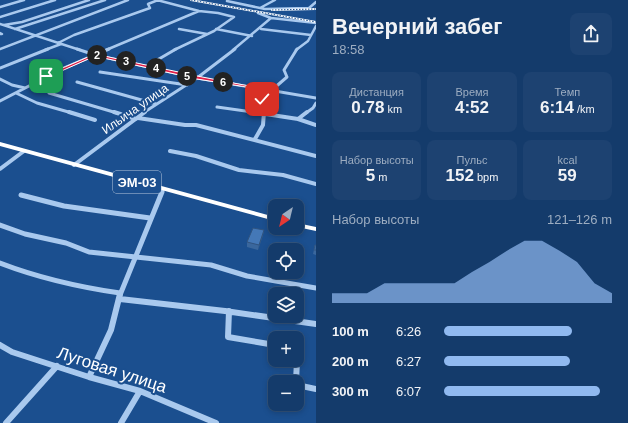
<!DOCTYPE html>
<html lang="ru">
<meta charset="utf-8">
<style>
:root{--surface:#143b6b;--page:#1d4271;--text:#f1f3f6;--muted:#9dadc1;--line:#33557e;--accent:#90b9f0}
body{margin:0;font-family:Arial,sans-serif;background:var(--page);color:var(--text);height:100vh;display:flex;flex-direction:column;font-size:15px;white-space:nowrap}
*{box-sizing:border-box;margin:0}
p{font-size:13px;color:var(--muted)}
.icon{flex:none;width:22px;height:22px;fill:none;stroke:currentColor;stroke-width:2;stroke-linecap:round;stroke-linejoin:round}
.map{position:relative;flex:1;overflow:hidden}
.side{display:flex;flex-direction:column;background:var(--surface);width:312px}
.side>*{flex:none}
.needle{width:26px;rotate:215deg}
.fabs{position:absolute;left:268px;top:199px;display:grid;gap:8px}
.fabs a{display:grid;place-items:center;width:36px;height:36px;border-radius:8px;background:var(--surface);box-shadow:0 2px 6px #0003,0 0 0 1px var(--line);font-size:20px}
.pin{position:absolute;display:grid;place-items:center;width:34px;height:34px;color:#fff;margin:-17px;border-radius:8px;box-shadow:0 2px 6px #0006}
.km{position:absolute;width:20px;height:20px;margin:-10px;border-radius:50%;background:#222;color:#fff;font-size:11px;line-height:20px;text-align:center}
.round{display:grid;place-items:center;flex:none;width:42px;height:42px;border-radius:8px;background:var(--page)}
.headline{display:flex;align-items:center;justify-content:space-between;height:68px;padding:0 16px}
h1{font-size:22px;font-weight:700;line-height:30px}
.figures{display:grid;grid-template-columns:repeat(3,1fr);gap:6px;height:68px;padding:4px 16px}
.figures div{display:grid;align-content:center;border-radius:8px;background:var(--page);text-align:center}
.figures b{font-size:17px;font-weight:700}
.figures small{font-size:11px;font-weight:400}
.figures p{font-size:11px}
.chart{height:112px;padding:8px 16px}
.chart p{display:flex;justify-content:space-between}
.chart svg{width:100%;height:72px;margin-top:4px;fill:var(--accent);opacity:.7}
ul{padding:0 16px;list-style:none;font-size:13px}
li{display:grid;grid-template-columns:64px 48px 1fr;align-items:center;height:30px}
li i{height:10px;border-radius:5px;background:var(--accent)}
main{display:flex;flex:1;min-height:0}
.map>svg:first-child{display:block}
</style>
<main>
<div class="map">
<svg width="316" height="423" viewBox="0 0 316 423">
<rect width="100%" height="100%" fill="#1b4f8f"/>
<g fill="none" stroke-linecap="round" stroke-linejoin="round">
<!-- minor-far4 -->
<path stroke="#a9c9ee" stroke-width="2.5" d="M157 0 199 11 218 13 234 17
M227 1 265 9 309 8 316 2
M0 7 24 0
M260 8 275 0
M0 17 55 0
M271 18 316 23
M0 24 80 50
M4 25 22 22 89 0
M15 29 105 0
M179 29 207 34
M216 29 252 36
M261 29 311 35
M0 33 2 34H0
M58 43 74 35 150 8 148 4 158 0
M0 49 128 0
M45 50 61 44
M106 50 199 11
M174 50 214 31 234 17
M233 50 271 18 258 13
M296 50 308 41 316 26"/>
<!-- minor-far3 -->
<path stroke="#a9c9ee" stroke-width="3" d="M77 49 95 55 197 78 316 98
M147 66 176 49
M0 68 48 49
M100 72 187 85
M0 79 12 85 25 88
M77 82 156 104
M272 90 287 77 284 70 297 49
M16 93 37 103 72 113
M49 93 117 113
M0 101 62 69 109 49
M217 107 260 113
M143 113 197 78 235 49
M265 113C260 103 262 99 268 90
M306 113 313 108 316 103"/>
<!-- minor-far2 -->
<path stroke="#a9c9ee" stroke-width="4" d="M69 112 95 120
M114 112 136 119
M253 112 298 119 316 125
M138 118 185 125H196L316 156
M298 119 307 112
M255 139 263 125 264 112
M170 151 196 156 239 170 283 175 316 184
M74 165 145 112
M0 169 24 151
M161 193 163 189"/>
<!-- minor-far1 -->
<path stroke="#a9c9ee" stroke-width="5" d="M21 195 64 206 150 218
M0 225 25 234 66 243 89 252 211 265 247 276 316 288
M0 263C39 278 79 287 120 293
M120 295 162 192"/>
<!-- minor -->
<path stroke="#a9c9ee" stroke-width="6" d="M120 299 225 311 316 324
M229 311 228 337 275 345
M0 345 12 352 89 377 140 391 216 423
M89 377 111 330 120 294
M296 382 297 360
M297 385 316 389
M6 423 57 366
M121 423 140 391"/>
<!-- highway -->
<path fill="#fff" fill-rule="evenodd" d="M0 142 275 217V221L0 146Z
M297 223 316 227V231L297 227Z"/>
<!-- rail casing -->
<g stroke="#fff" stroke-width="2">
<path id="rail" d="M191 0 316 22
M272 10 316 9"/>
</g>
<!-- rail -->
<use href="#rail" stroke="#1b4f8f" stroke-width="1" stroke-dasharray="1.5" stroke-linecap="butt"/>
</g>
<!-- wall -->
<path fill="#3a679d" d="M264 230 263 235 258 250 247 247V242Z
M315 245H316V255L313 254Z"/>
<!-- shaded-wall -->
<path fill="#305480" d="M264 230 263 235 258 250 259 245Z"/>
<!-- building -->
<path fill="#4478b7" stroke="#305480" d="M253 228 264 230 259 245 247 242Z
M315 245H316V250H314Z"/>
<!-- route -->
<path fill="#e11d48" stroke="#fff" d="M95 54 197 76 270 90 262 100 260 99 265 90 197 79 95 56 48 77 44 76Z"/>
<g text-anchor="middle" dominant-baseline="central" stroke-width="4" stroke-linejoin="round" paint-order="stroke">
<!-- far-street labels -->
<g font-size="12" fill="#fff" stroke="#1b4f8f">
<text transform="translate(135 109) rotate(-35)">Ильича улица</text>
</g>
<!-- shield labels -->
<rect fill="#1b4f8f" stroke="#bbcadd" stroke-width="1" x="113" y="171" width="48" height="22" rx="3"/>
<g font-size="13" font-weight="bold" fill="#fff">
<text x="137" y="182">ЭМ-03</text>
</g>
<!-- near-street labels -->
<g font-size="17" fill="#fff" stroke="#1b4f8f">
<text transform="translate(112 370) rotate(18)">Луговая улица</text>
</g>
</g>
</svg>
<div class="fabs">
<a><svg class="needle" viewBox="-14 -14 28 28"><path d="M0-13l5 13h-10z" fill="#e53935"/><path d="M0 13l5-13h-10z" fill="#9dadc1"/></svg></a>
<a><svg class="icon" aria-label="locate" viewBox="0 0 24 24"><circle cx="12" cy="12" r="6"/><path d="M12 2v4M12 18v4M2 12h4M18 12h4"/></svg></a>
<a><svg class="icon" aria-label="layers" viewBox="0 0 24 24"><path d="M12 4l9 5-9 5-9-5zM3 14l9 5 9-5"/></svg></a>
<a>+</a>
<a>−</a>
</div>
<div class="pin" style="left:46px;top:76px;background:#1e9e55"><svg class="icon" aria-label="arrive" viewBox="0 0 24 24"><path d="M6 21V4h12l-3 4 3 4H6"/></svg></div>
<div class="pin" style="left:262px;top:99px;background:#d93025"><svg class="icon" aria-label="check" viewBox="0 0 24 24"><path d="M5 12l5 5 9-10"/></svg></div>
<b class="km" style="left:97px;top:55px">2</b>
<b class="km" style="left:126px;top:61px">3</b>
<b class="km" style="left:156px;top:68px">4</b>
<b class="km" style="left:187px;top:76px">5</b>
<b class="km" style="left:223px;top:82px">6</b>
</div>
<section class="side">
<div class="headline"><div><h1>Вечерний забег</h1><p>18:58</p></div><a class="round"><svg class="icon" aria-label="share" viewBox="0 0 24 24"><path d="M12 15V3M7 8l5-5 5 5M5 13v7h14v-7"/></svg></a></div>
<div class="figures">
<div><p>Дистанция</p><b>0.78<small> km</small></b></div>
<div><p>Время</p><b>4:52</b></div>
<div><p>Темп</p><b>6:14<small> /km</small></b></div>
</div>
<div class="figures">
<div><p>Набор высоты</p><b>5<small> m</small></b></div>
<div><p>Пульс</p><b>152<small> bpm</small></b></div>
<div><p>kcal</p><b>59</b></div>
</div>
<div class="chart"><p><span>Набор высоты</span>121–126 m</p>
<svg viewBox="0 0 160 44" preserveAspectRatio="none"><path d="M0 44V38L10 38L20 38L30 32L40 32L50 32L60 32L70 32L80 25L90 19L100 12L110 6L120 6L130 12L140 19L150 32L160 38V44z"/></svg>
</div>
<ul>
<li><b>100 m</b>6:26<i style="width:76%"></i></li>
<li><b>200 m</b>6:27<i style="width:75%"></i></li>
<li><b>300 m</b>6:07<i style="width:93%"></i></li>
</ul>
</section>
</main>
